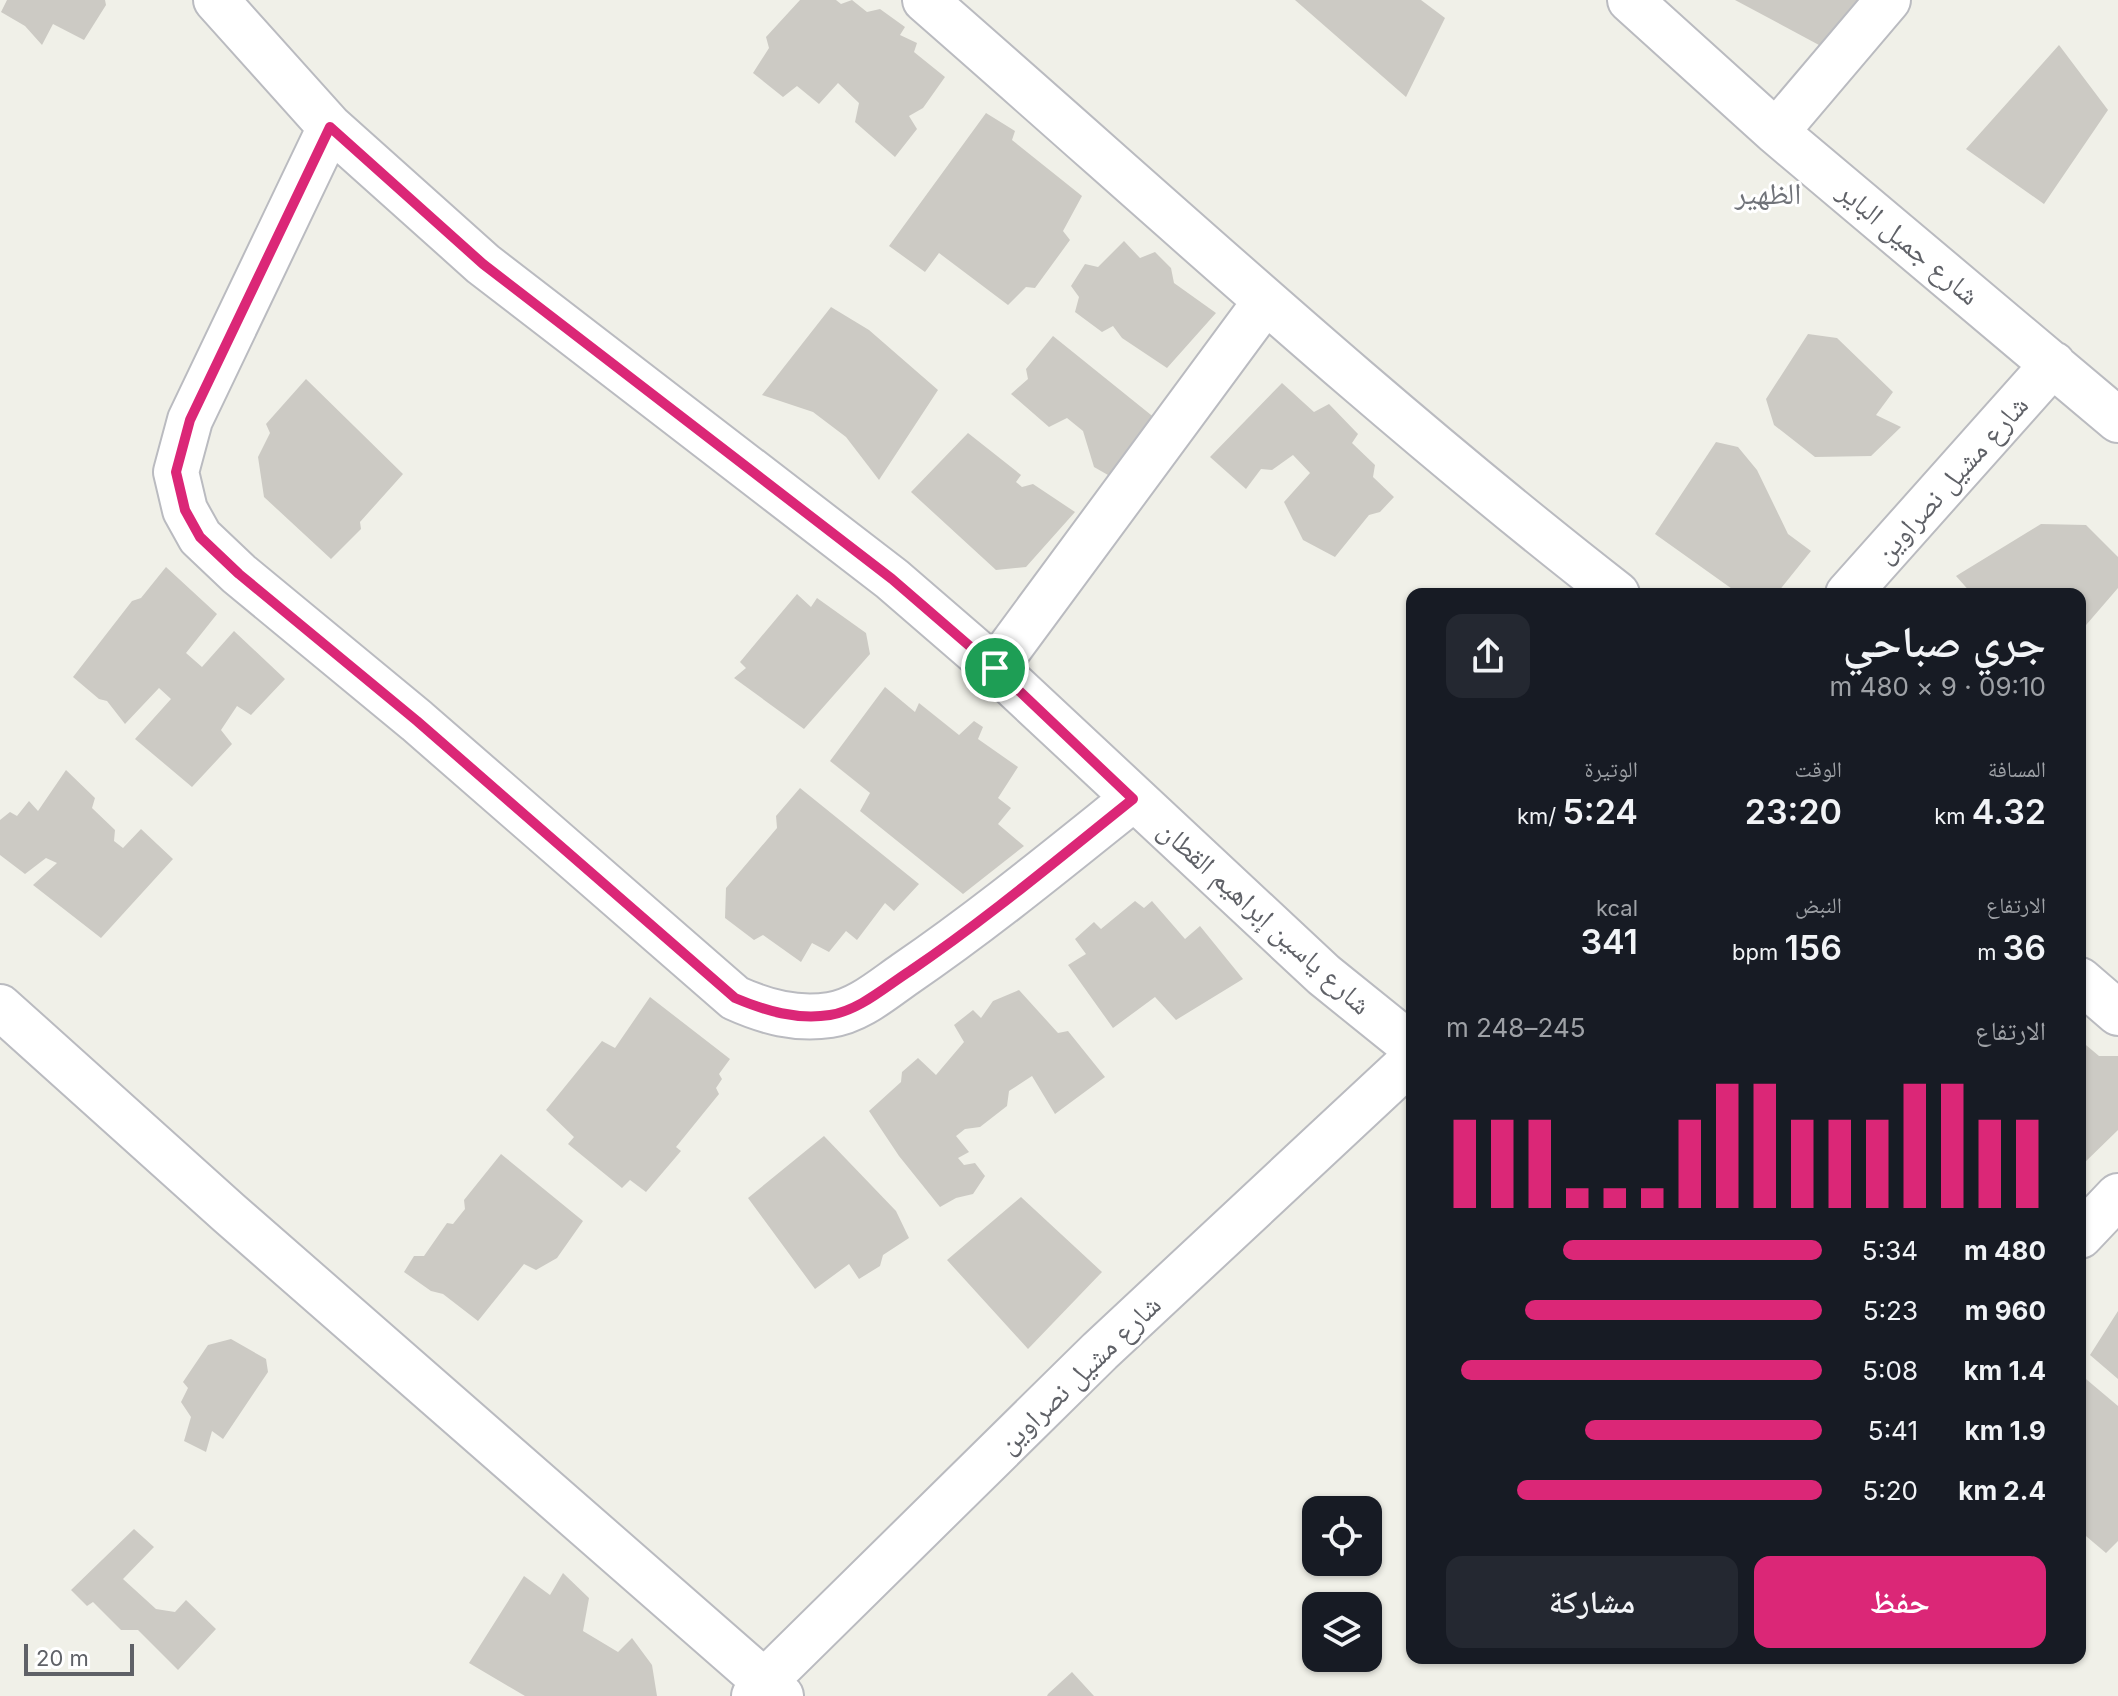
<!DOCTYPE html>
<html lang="ar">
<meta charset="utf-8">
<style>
:root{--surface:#171b24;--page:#242831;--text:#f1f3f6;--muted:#9ea1a6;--accent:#db2777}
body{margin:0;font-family:Inter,"Noto Naskh Arabic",sans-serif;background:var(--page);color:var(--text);direction:rtl;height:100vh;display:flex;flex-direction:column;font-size:30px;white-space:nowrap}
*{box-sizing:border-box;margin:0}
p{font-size:26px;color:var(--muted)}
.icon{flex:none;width:44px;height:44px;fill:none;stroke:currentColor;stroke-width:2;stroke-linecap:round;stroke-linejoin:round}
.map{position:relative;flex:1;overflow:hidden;direction:ltr}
.details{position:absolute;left:1406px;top:588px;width:680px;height:1076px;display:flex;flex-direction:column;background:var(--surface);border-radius:16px;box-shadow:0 2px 6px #0004;direction:rtl}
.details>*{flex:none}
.fabs{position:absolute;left:1302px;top:1496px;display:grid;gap:16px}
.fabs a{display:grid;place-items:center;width:80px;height:80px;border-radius:16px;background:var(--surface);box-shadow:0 2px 6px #0004;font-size:40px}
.scale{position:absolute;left:24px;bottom:20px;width:110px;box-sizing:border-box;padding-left:8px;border:4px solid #5f6167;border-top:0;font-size:22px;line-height:28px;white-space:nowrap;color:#5f6167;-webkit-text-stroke:6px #fff;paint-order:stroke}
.pin{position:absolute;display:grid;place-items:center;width:68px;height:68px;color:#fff;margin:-34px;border:4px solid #fff;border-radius:50%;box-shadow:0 2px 8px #0007}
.round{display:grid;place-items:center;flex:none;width:84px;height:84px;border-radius:16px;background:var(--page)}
.summary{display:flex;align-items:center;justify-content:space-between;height:136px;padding:0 40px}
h1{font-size:44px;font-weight:600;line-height:60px}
.metrics{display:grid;grid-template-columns:repeat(3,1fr);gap:12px;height:136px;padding:8px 40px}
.metrics div{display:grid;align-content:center}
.metrics b{font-size:34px;font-weight:600}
.metrics small{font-size:22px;font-weight:400}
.metrics p{font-size:22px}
.chart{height:224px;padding:16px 40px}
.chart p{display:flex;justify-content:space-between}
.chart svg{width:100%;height:144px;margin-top:8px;stroke:var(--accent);stroke-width:6}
.primary-button{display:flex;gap:16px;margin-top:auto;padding:16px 40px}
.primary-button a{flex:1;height:92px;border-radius:16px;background:var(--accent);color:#fff;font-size:32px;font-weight:600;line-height:92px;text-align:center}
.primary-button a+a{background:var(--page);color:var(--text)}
ul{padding:0 40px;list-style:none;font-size:26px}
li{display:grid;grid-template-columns:128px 96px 1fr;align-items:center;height:60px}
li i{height:20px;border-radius:10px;background:var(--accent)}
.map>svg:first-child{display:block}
</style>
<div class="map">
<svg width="2118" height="1696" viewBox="0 0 2118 1696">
<rect width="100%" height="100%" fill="#f0f0e8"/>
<!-- building -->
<path fill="#cccac4" d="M7 0H105L106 5 84 40 53 24 42 45 25 26 1 12Z
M800 0H836L841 4 852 0 867 12 880 9 905 27 900 35 917 43 914 52 945 77 923 108 909 116 917 129 895 157 855 122 859 103 838 83 819 104 797 86 783 97 753 73 769 48 766 37Z
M1295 0H1421L1445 18 1406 97Z
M1735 0H1865L1832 52Z
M2059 45 2108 110 2044 204 1966 149Z
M986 113 1015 131 1012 140 1082 196 1063 231 1070 240 1035 288 1026 287 1008 305 939 253 925 272 889 246Z
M1124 241 1140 258 1155 252 1171 268 1174 283 1216 313 1167 368 1122 338 1113 326 1102 332 1075 312 1079 297 1071 286 1085 264 1098 267Z
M831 307 869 330 938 390 879 480 846 437 813 412 762 395Z
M1808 334 1837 338 1893 392 1876 415 1901 427 1871 456 1815 457 1774 425 1766 399Z
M1053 336 1161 423 1115 479 1094 467 1083 431 1067 418 1049 427 1011 394 1028 379 1026 369Z
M306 379 403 474 360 522 361 529 331 559 264 497 258 457 270 433 266 424Z
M1282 383 1314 412 1329 404 1358 434 1352 443 1375 465 1373 477 1394 497 1380 512 1369 515 1335 557 1303 540 1284 502 1310 473 1293 455 1272 470 1261 469 1246 489 1210 457Z
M968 433 1021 475 1016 482 1022 487 1033 484 1075 512 1026 567 996 570 911 492Z
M1716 442 1738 447 1757 470 1788 534 1811 551 1778 592 1735 591 1655 534Z
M2041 524 2086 525 2118 557V588L2080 632V594H1972L1956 576Z
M166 567 217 614 186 653 202 667 234 631 285 679 251 715 237 706 221 730 232 744 192 787 135 739 171 699 159 688 125 724 107 701 99 699 73 677 132 601 141 598Z
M797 594 811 607 817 598 866 633 870 654 804 729 734 678 746 668 740 662Z
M885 687 915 712 919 703 959 735 974 721 983 727 978 739 1018 767 998 798 1011 808 998 824 1024 846 963 894 860 811 870 793 830 761Z
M66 770 95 798 92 808 115 830 114 841 123 848 141 829 173 859 101 938 33 885 57 863 46 858 25 874 0 855V820L10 812 17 816 29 801 38 811Z
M800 788 919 884 894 911 885 903 857 940 846 931 829 952 812 943 801 962 763 935 754 940 725 918 726 888 777 828 776 816Z
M1135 901 1144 908 1152 901 1185 939 1200 926 1243 979 1176 1020 1155 997 1113 1028 1068 965 1086 954 1075 939 1094 922 1101 929Z
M1019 990 1058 1033 1068 1031 1105 1077 1055 1114 1032 1076 1009 1091 1007 1106 980 1127 965 1129 956 1136 969 1152 958 1158 964 1165 975 1163 985 1176 973 1194 956 1198 940 1207 899 1156 869 1111 901 1082 902 1072 918 1058 936 1075 964 1042 954 1025 973 1010 981 1018 993 1001Z
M650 997 730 1059 719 1074 722 1079 716 1088 719 1094 676 1147 681 1151 646 1192 630 1180 622 1188 568 1144 574 1137 546 1110 602 1041 615 1048Z
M2080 1040 2099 1056H2118V1130L2080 1167Z
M824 1136 896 1211 909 1238 883 1255 880 1266 859 1279 849 1264 815 1289 748 1198Z
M501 1154 583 1221 557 1258 536 1270 524 1264 478 1321 443 1294 431 1291 404 1272 414 1256H424L447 1223 453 1224 465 1209 464 1200Z
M1021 1197 1102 1272 1028 1349 947 1260Z
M2118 1311V1379L2090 1355Z
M231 1339 266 1359 268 1372 223 1439 212 1431 206 1452 184 1441 191 1417 181 1402 188 1388 183 1382 208 1345Z
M2080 1374 2118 1406V1541L2106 1553 2080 1531Z
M134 1529 154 1547 123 1579 156 1609 175 1612 186 1600 216 1629 178 1670 138 1630H121L93 1602 87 1606 71 1590Z
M563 1573 589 1598 583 1631 618 1652 632 1638 652 1665 657 1696H525L469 1663 524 1576 550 1595Z
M1072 1672 1094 1696H1047L1048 1694Z"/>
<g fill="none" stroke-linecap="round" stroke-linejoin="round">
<!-- minor casing -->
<g stroke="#babbc0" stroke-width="48">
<path id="minor" d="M216 0 330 127 483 264 892 579 995 668 1324 975 1412 1046
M925 0C1154 200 1377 407 1617 594
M1630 0 1776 132 2118 420
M330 127 190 420 176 472 185 510 200 537 239 574 417 721 735 998C766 1012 796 1020 830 1015 858 1011 882 990 905 974 984 920 1058 859 1133 799
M1776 132 1888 0
M1848 594 2053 364
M995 668 1265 302
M2080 980 2118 1013
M0 1007 229 1213 781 1696
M2080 1236 2118 1196
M754 1696 766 1680 1100 1351 1412 1060"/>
</g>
<!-- minor -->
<use href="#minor" stroke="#fff" stroke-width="44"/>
</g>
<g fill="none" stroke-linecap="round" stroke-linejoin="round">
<!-- route casing -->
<g stroke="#fff" stroke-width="16">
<path id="route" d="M330 127 483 264 892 579 995 668 1133 799C1059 858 988 918 910 971 885 987 860 1010 830 1015 796 1020 766 1011 735 998L417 721 239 574 200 537 185 510 176 472 190 420Z"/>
</g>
<!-- route -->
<use href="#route" stroke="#db2777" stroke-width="10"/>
</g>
<g text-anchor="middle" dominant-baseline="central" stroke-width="6" stroke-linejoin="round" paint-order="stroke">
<!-- street labels -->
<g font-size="28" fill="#5f6167" stroke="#fff">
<text transform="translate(1909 243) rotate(40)">شارع جميل الباير</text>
<text transform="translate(1951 479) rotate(-48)">شارع مشيل نصراوين</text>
<text transform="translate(1265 917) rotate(42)">شارع ياسين إبراهيم القطان</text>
<text transform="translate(1079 1374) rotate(-44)">شارع مشيل نصراوين</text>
</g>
<!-- neighbourhood labels -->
<g font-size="30" fill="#707379" stroke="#fff">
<text x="1768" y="193">الظهير</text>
</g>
</g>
</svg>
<div class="fabs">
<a><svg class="icon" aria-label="locate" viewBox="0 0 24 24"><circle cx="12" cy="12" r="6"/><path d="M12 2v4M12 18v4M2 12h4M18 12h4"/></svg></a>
<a><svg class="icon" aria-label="layers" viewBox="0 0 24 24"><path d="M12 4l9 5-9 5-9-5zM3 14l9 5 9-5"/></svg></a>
</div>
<div class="scale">20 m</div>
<div class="pin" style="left:995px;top:668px;background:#1e9e55"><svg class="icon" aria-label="arrive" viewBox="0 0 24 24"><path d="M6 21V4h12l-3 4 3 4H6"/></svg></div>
<section class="details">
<div class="summary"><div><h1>جري صباحي</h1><p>09:10 · 9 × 480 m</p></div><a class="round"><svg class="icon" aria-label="share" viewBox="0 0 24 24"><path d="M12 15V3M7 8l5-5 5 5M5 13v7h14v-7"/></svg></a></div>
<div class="metrics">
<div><p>المسافة</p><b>4.32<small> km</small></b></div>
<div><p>الوقت</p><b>23:20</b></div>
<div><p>الوتيرة</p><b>5:24<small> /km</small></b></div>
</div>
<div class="metrics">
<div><p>الارتفاع</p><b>36<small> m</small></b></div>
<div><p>النبض</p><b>156<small> bpm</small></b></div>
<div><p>kcal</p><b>341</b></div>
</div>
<div class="chart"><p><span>الارتفاع</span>245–248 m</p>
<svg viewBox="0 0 160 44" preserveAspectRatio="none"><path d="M5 44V17M15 44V17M25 44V17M35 44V38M45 44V38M55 44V38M65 44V17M75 44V6M85 44V6M95 44V17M105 44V17M115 44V17M125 44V6M135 44V6M145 44V17M155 44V17"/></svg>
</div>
<ul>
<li><b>480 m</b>5:34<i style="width:69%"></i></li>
<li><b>960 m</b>5:23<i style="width:79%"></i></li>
<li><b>1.4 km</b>5:08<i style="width:96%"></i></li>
<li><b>1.9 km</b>5:41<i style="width:63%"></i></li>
<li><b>2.4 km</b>5:20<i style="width:81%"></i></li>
</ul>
<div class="primary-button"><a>حفظ</a><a>مشاركة</a></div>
</section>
</div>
